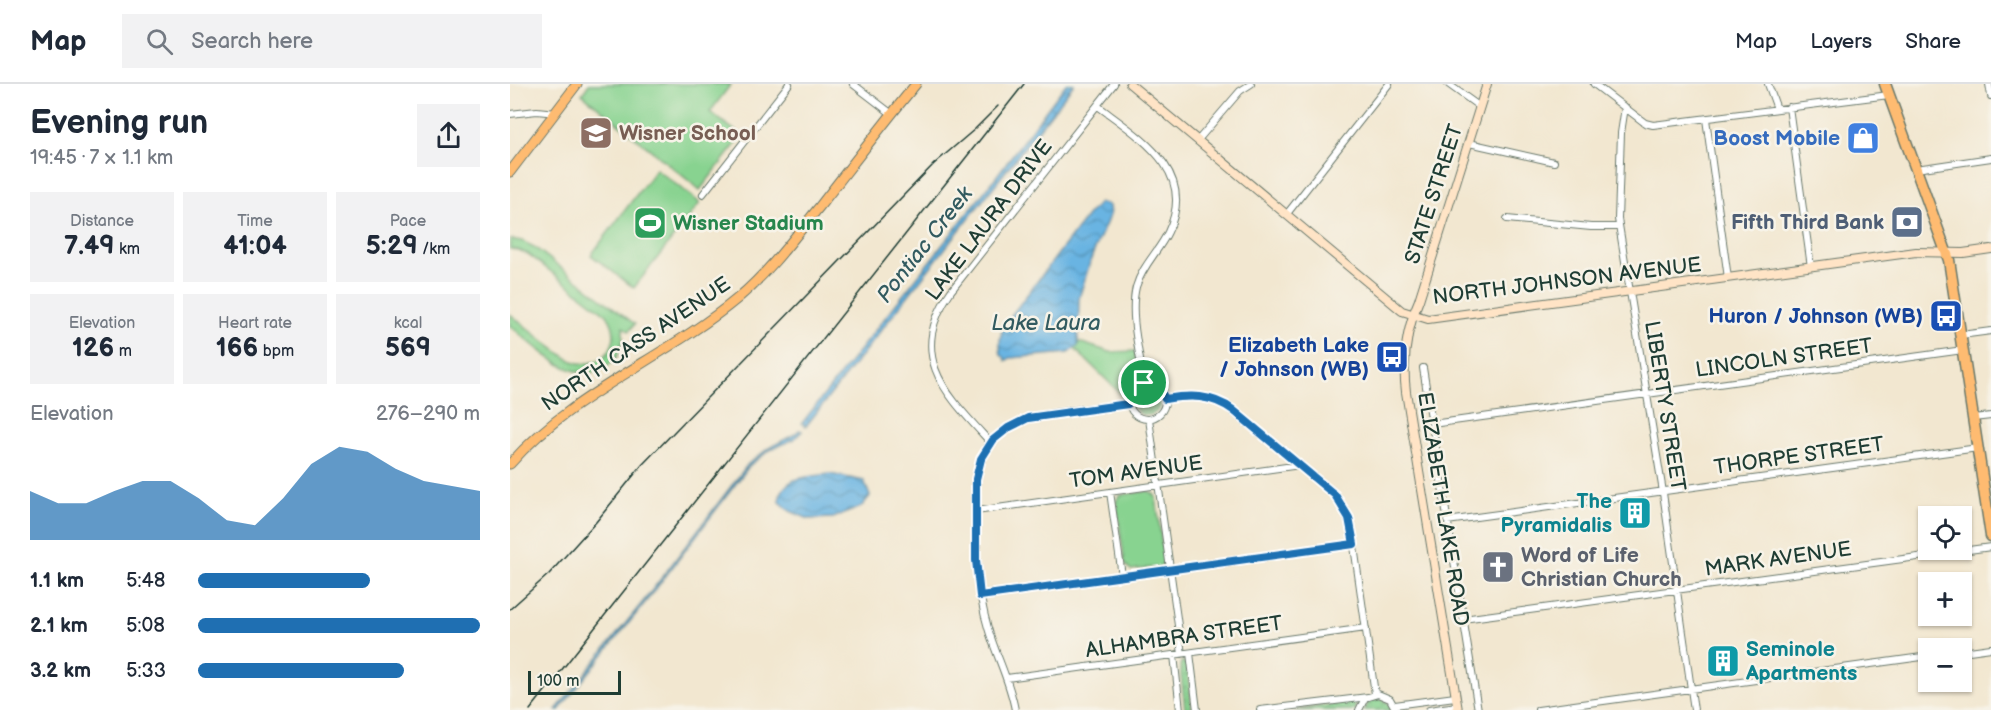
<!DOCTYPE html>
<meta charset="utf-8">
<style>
:root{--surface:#fff;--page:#f2f2f3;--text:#1f2937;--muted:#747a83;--line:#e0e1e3;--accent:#1f6fb2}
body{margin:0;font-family:"Balsamiq Sans",sans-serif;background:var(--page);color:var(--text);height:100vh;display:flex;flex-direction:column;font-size:22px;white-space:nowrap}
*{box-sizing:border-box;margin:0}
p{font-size:20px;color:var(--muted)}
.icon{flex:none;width:33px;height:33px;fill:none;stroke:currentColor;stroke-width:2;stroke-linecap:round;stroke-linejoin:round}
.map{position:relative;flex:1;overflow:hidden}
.side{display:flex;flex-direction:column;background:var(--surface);width:510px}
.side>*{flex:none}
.controls{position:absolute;left:1408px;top:422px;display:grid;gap:12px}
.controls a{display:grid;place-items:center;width:54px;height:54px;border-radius:0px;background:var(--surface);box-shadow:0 2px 4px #0004;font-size:30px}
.scale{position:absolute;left:18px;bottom:15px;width:93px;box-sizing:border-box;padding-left:6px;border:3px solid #1f3d34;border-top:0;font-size:16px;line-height:21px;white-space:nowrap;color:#1f3d34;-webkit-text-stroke:4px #f7f3e8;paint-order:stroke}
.pin{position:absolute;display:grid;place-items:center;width:51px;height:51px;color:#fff;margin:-26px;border:3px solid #fff;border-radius:50%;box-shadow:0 2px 6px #0007}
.round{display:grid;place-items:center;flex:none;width:63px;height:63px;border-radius:0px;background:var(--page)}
.summary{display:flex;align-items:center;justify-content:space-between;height:102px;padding:0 30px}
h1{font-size:33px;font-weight:600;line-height:45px}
.metrics{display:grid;grid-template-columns:repeat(3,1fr);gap:9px;height:102px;padding:6px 30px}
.metrics div{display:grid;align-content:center;border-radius:0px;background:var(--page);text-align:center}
.metrics b{font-size:26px;font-weight:600}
.metrics small{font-size:16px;font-weight:400}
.metrics p{font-size:16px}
.chart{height:168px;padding:12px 30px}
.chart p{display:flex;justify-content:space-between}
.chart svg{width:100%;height:108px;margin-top:6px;fill:var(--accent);opacity:.7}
ul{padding:0 30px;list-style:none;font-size:20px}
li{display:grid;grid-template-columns:96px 72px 1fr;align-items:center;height:45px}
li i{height:15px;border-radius:8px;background:var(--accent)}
header{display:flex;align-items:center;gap:36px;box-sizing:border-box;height:84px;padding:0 30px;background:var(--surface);border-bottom:2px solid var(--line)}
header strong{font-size:28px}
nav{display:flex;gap:33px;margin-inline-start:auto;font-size:21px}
.search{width:420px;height:54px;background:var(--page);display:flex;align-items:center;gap:15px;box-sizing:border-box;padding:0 21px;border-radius:0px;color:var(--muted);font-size:22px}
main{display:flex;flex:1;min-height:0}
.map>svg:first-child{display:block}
</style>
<header>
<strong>Map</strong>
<div class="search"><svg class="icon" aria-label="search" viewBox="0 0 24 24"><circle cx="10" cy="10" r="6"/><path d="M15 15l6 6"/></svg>Search here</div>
<nav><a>Map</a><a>Layers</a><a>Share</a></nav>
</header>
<main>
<section class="side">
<div class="summary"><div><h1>Evening run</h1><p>19:45 · 7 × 1.1 km</p></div><a class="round"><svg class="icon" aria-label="share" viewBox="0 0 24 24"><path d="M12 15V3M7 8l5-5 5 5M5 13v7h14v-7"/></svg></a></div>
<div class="metrics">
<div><p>Distance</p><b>7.49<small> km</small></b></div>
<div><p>Time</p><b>41:04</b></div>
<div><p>Pace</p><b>5:29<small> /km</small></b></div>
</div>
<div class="metrics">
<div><p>Elevation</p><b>126<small> m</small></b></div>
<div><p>Heart rate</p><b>166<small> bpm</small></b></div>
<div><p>kcal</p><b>569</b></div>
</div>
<div class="chart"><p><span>Elevation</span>276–290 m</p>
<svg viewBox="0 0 160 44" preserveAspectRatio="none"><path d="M0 44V24L10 29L20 29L30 24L40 20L50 20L60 27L70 36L80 38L90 27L100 13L110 6L120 8L130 15L140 20L150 22L160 24V44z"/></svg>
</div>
<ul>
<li><b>1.1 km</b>5:48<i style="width:61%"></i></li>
<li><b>2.1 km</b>5:08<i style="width:100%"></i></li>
<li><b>3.2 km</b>5:33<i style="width:73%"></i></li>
</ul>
</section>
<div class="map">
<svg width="1481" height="626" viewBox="0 0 1481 626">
<defs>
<pattern id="grass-dots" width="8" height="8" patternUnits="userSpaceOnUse" patternTransform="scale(1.5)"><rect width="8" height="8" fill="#88d390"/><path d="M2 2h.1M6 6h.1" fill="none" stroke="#6fac76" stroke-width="1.8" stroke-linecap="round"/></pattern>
<pattern id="water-waves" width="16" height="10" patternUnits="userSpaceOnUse" patternTransform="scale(1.5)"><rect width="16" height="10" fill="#69b4e2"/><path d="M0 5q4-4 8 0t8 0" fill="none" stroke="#5694b8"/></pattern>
</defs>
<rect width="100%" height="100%" fill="#f7f3e8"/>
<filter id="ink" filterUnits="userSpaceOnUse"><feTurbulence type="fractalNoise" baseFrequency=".0167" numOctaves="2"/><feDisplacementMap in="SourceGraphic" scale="12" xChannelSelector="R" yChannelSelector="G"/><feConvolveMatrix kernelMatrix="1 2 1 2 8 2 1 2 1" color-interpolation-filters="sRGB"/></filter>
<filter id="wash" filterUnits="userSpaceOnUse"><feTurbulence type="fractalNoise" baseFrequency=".008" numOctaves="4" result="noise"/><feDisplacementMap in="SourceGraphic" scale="24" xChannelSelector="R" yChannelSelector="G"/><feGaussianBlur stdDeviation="1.35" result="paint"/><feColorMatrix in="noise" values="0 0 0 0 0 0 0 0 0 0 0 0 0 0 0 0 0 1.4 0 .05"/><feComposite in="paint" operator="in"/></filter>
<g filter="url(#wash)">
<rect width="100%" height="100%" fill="#f2e7d0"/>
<!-- grass -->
<path fill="url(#grass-dots)" stroke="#548862" stroke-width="1.5" d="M623 317a14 14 0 1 1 28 0a14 14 0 1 1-28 0Z
M672 577 677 581 682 626 675 625 670 582Z
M869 614 877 618 882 626H854L860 617Z
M845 617V626H785Z"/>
<!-- green -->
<path fill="#88d390" stroke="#548862" stroke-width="1.5" d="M79 0H221L200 28 232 52 190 106 72 10Z
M146 85 190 119 124 204 81 171Z
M0 155 12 157 24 163 125 240 119 247 113 243C114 258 111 271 99 281 66 307 25 261 0 242V230C17 243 46 269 63 277 78 284 96 276 102 261 106 251 103 240 97 231L18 170 8 166 0 165Z
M569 258 600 268 625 267 628 294 619 302 614 313 565 265Z
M638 407 643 409 646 413 654 478 649 483 621 486 615 480 606 417 611 411Z"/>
<!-- water -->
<path fill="url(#water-waves)" stroke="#44788b" stroke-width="1.5" d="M556 0H564L296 342 292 339 482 98Z
M589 119 596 120 599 122 600 130 582 172 569 214 568 262 558 269 500 274 496 277 495 274 491 271C489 261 490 251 494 241L577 132Z
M289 346 292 347 284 355 260 366 240 381 142 510 49 626H46L140 509 238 380 259 364 285 350Z
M320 390 354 397 360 412 351 423 323 434 299 435 280 427 269 417C273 391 298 393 320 390Z"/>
</g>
<g filter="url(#ink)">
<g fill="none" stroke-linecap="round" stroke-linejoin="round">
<!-- street casing -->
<g stroke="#69786b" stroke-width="8">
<path id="street" d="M343 0 382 30
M938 0 970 23
M1084 0 1135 39 1143 41 1379 11
M1258 0 1267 25
M1479 0 1481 12
M588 22C629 53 688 87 658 148 649 167 632 182 626 203 619 231 630 271 634 299
M1115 23 1111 49 1108 135 1152 402 1184 626
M1279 23 1301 183
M0 30 27 27 46 29
M1196 35 1218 194
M688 56 730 7 741 0
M959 59 1044 78
M1406 85 1481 74
M193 110 279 0
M776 131 879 0
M997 135 1081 143H1109
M1451 251 1481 247
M913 284 968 626
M619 317a18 18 0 1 1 36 0a18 18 0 1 1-36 0Z
M655 315C677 312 695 310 715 321L820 406C832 418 839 432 842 448L865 610
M1463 334 1481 332
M639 335 672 570
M922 340 1453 266
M481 359C437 311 395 273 441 207L604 0
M600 408 612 492
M466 427 790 381
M937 437 1468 364
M470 512 844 460
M953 535 1481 463
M1452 568 1481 564
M680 569 687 626
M664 571 670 626
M497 594 856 544
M885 621 945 613
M505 626C500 597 486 572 478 544 467 507 466 470 466 432 466 414 464 395 471 378 476 362 488 348 503 341 529 327 587 324 619 320
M750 626 858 613
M849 626 855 614 868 610 880 615 886 626
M919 626 947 622
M1028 626 1419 572"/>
</g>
<!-- secondary casing -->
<g stroke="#69786b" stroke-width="10">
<path id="secondary" d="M620 0 892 227 918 235 1406 168 1453 169 1481 165
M948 626 896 308C892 275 896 246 909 216L977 0"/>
</g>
<!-- primary casing -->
<g stroke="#69786b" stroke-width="11">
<path id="primary" d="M0 88 67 0
M0 380C63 308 156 274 228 214 260 187 284 154 310 122 342 81 373 40 406 0"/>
</g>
<!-- highway casing -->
<g stroke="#69786b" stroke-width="13">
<path id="highway" d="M1375 0 1439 176 1481 452"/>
</g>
<!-- street -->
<use href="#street" stroke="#fff" stroke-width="6"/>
<!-- secondary -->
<use href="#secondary" stroke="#ffe4c6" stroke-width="8"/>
<!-- primary -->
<use href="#primary" stroke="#febb71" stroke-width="9"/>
<!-- highway -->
<use href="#highway" stroke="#febb71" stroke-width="10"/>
<!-- rail -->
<path stroke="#1f3d34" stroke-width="1.5" d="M0 525 39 490 86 438 132 381 424 80 465 45 488 22
M20 626 514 0"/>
</g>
</g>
<g fill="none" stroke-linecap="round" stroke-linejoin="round" filter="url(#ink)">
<!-- route casing -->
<g stroke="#fff" stroke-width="12">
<path id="route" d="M634 299 648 302 655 315C680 311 701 310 723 326L825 411 839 434 844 460 470 512 466 476V395L471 375 483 356 498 344 518 334 618 320 622 306Z"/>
</g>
<!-- route -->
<use href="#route" stroke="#1f6fb2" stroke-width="8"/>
</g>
<!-- icons -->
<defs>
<g id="school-square" transform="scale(1.725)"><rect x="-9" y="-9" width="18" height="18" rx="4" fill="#8d6e63" stroke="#f7f3e8"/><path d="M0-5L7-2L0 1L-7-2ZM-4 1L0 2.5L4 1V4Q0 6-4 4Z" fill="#fff"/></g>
<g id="shop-square" transform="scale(1.725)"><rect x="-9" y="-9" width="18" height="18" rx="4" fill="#3f7fe0" stroke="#f7f3e8"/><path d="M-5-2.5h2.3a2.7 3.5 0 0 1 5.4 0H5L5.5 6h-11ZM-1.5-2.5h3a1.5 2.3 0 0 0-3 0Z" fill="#fff"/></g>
<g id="bank-square" transform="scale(1.725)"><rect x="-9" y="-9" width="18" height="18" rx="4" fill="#5c6f8a" stroke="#f7f3e8"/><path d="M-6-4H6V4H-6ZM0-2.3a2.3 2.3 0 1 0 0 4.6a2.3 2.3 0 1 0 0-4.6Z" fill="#fff"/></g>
<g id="stadium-square" transform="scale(1.725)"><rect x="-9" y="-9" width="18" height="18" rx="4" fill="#2e9e5b" stroke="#f7f3e8"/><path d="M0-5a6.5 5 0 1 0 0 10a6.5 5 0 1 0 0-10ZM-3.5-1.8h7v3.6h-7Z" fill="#fff"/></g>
<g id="bus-square" transform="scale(1.725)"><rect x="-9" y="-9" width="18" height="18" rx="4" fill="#1a4fb4" stroke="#f7f3e8"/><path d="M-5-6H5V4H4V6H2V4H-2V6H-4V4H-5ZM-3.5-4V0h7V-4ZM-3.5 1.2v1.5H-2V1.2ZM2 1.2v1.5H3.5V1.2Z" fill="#fff"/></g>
<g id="building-square" transform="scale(1.725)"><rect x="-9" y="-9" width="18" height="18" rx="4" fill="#0f9aa8" stroke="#f7f3e8"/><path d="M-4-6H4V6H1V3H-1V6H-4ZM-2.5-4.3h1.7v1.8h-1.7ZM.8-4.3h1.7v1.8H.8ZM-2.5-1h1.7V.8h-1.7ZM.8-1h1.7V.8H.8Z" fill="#fff"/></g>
<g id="church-square" transform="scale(1.725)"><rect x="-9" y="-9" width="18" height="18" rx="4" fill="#6b7280" stroke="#f7f3e8"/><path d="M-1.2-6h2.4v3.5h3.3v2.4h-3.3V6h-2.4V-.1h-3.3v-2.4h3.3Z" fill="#fff"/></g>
</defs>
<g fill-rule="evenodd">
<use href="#school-square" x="86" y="49"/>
<use href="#shop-square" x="1353" y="54"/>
<use href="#bank-square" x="1397" y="138"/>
<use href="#stadium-square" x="140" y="139"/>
<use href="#bus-square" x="1436" y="232"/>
<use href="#bus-square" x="882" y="273"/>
<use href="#building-square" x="1125" y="429"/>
<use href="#church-square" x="988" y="483"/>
<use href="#building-square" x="1213" y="577"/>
</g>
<g text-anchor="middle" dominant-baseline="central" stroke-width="5" stroke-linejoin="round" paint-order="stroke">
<!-- education labels -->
<g font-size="21" font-weight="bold" fill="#785e54" stroke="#f7f3e8" text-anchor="start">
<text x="109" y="49">Wisner School</text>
</g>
<!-- shop labels -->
<g font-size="21" font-weight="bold" fill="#366cbe" stroke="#f7f3e8" text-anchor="end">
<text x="1330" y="54">Boost Mobile</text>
</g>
<!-- street labels -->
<g font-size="21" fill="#1f3d34" stroke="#f7f3e8">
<text transform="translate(924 110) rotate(-72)">STATE STREET</text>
<text transform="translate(479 136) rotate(-53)">LAKE LAURA DRIVE</text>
<text transform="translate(1057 197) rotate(-7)">NORTH JOHNSON AVENUE</text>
<text transform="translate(126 260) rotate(-34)">NORTH CASS AVENUE</text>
<text transform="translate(1274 274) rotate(-8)">LINCOLN STREET</text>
<text transform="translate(1155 322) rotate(81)">LIBERTY STREET</text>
<text transform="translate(1289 372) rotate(-8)">THORPE STREET</text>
<text transform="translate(626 388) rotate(-8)">TOM AVENUE</text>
<text transform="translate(933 425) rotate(81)">ELIZABETH LAKE ROAD</text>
<text transform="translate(1268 475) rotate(-8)">MARK AVENUE</text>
<text transform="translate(674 553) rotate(-8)">ALHAMBRA STREET</text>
</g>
<!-- service labels -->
<g font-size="21" font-weight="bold" fill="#4e5e75" stroke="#f7f3e8" text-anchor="end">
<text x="1374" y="138">Fifth Third Bank</text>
</g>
<!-- leisure labels -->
<g font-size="21" font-weight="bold" fill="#27864d" stroke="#f7f3e8" text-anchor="start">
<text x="163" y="139">Wisner Stadium</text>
</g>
<!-- transit labels -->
<g font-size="21" font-weight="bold" fill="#164399" stroke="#f7f3e8" text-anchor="end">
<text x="1413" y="232">Huron / Johnson (WB)</text>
<text x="859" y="261">Elizabeth Lake<tspan x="859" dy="24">/ Johnson (WB)</tspan></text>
</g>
<!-- culture labels -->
<g font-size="21" font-weight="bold" fill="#0d838f" stroke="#f7f3e8" text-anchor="end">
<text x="1102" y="417">The<tspan x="1102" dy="24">Pyramidalis</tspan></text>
<text x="1236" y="565" text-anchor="start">Seminole<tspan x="1236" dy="24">Apartments</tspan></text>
</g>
<!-- worship labels -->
<g font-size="21" font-weight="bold" fill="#5b616d" stroke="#f7f3e8" text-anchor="start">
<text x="1011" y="471">Word of Life<tspan x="1011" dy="24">Christian Church</tspan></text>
</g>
<!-- water labels -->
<g font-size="22" font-style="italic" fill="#325b60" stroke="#f7f3e8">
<text transform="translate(415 161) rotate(-52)">Pontiac Creek</text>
<text x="536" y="239">Lake Laura</text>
</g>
</g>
</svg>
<div class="controls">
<a><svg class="icon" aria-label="locate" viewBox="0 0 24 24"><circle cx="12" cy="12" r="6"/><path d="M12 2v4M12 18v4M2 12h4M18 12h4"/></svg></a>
<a>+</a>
<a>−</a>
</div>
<div class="scale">100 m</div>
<div class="pin" style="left:634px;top:299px;background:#1e9e55"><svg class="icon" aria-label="arrive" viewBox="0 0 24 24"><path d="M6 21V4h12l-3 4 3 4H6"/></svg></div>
</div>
</main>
